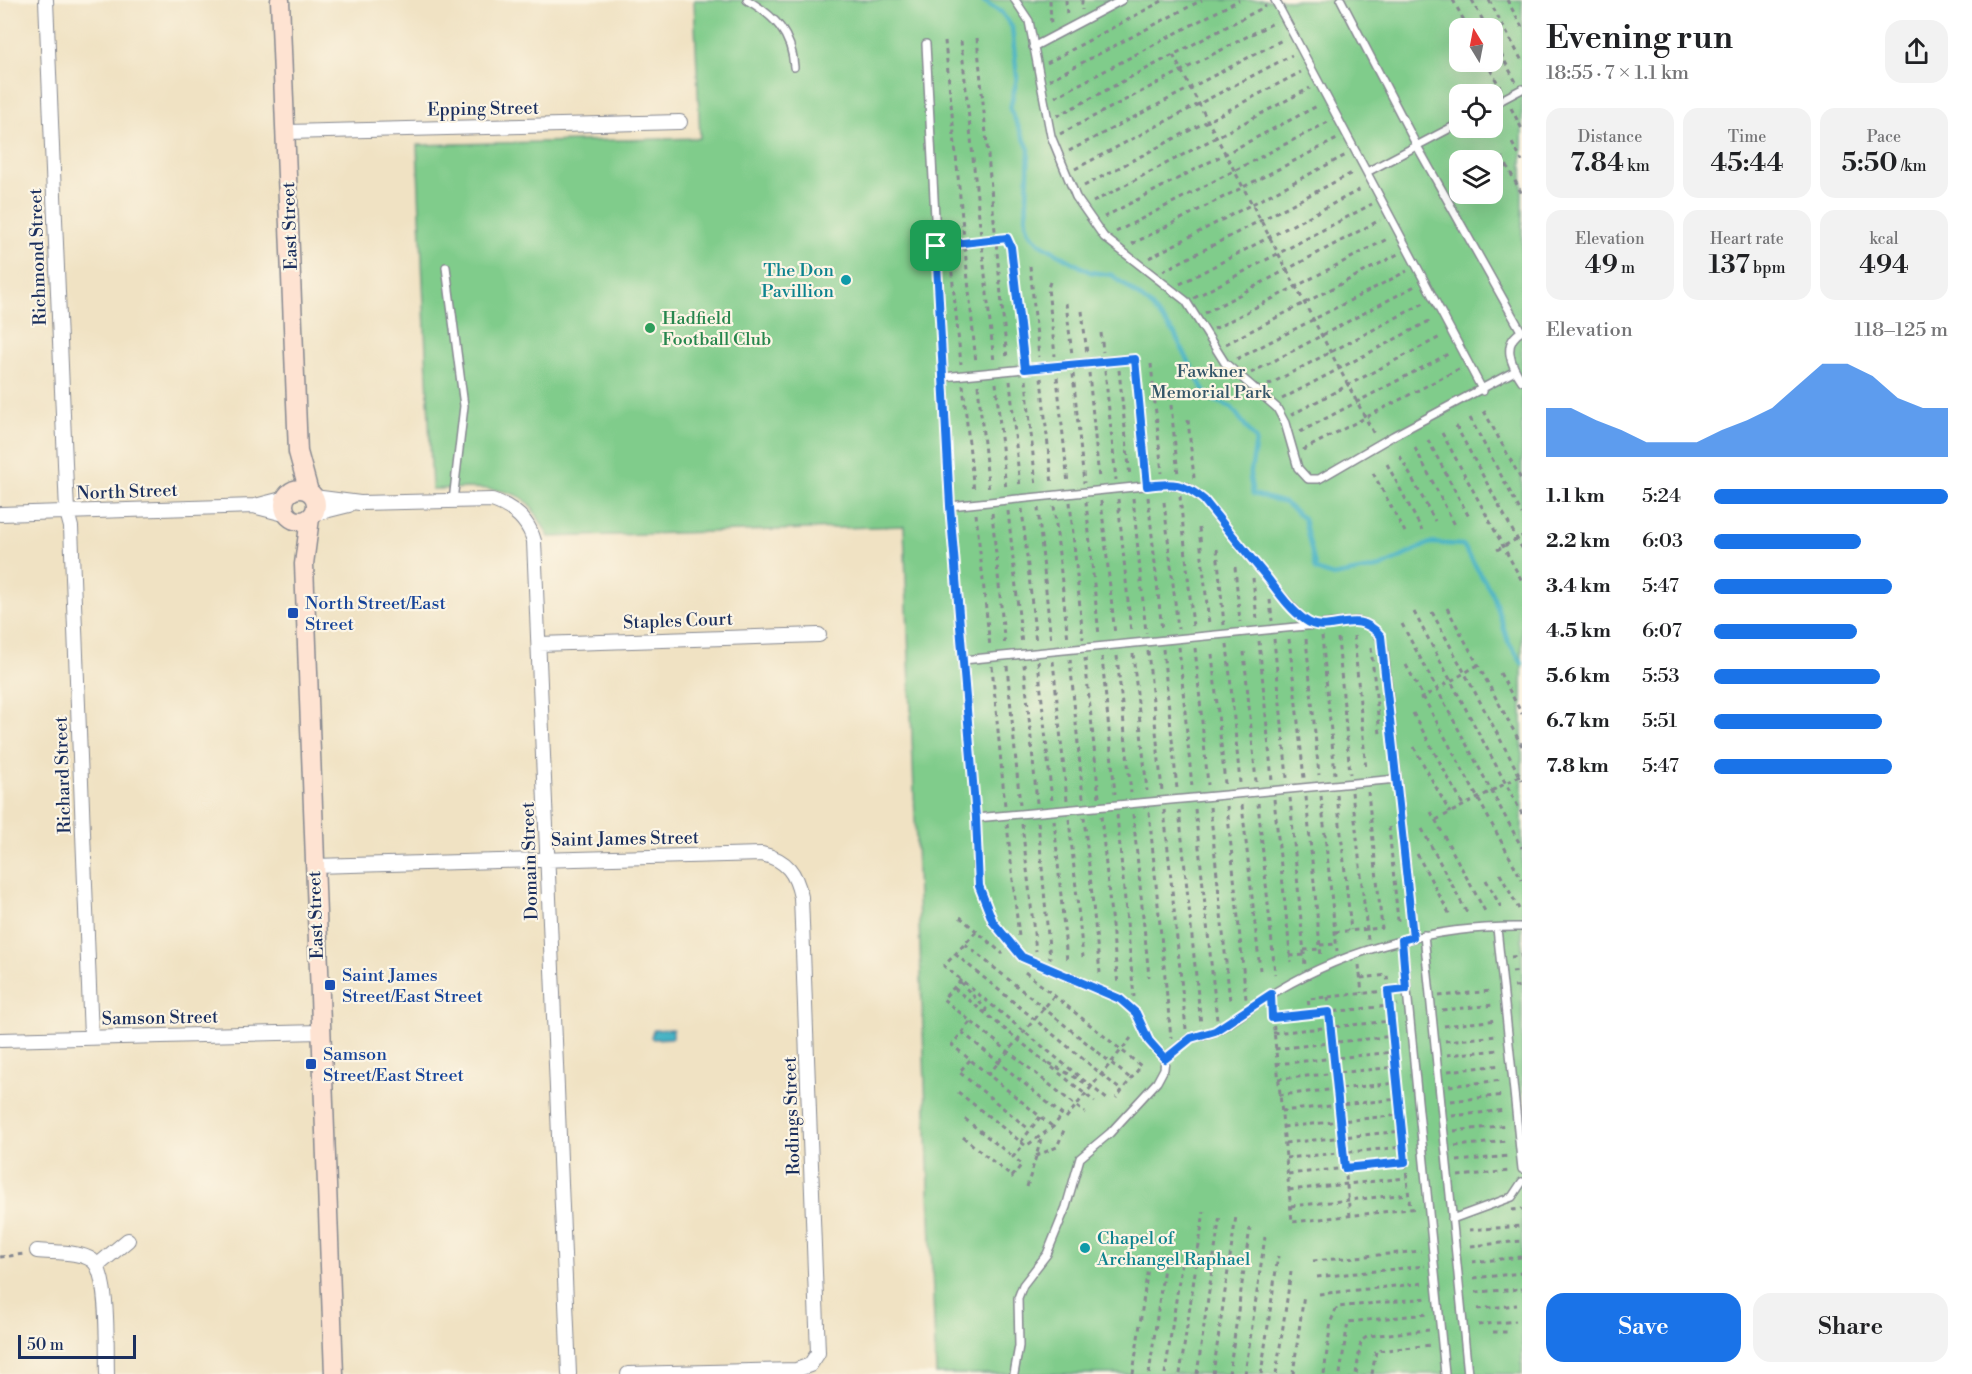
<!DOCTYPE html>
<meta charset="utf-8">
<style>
:root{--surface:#fff;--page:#f2f2f2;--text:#202124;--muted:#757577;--accent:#1a73e8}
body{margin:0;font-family:"Libre Bodoni",serif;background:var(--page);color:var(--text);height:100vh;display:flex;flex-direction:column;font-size:22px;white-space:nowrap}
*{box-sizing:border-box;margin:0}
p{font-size:20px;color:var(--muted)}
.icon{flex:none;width:33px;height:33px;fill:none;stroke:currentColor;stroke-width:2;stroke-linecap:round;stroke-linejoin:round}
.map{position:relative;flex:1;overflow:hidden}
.panel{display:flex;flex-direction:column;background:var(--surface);width:450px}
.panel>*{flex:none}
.needle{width:39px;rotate:350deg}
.controls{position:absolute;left:1449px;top:18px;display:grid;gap:12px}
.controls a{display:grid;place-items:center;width:54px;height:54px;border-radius:12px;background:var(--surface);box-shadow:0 6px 24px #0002;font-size:30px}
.scale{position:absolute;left:18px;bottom:15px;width:118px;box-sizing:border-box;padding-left:6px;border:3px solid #1b2f5e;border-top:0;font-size:16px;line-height:21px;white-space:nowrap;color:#1b2f5e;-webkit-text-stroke:4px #fcf5e5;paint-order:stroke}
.pin{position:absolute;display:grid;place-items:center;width:51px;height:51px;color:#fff;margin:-26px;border-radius:12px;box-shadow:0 3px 9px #0006}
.round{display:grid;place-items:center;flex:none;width:63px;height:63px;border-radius:18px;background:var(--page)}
.overview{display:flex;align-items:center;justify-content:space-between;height:102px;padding:0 24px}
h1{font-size:33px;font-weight:600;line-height:45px}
.stats{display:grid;grid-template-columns:repeat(3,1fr);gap:9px;height:102px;padding:6px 24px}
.stats div{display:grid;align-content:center;border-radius:15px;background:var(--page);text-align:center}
.stats b{font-size:26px;font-weight:600}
.stats small{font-size:16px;font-weight:400}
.stats p{font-size:16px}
.chart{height:168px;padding:12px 24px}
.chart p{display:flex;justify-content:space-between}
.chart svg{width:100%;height:108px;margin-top:6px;fill:var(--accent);opacity:.7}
.action{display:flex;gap:12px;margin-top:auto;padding:12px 24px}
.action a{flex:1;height:69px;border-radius:18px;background:var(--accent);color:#fff;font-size:24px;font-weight:600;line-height:69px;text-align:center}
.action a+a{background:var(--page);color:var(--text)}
ul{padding:0 24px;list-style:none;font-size:20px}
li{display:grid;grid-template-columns:96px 72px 1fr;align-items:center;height:45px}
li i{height:15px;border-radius:8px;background:var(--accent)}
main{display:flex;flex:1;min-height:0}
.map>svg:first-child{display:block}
</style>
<main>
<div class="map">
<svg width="1522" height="1374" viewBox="0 0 1522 1374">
<rect width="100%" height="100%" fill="#fcf5e5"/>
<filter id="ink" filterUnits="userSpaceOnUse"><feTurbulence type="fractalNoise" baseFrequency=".0167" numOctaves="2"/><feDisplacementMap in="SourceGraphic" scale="12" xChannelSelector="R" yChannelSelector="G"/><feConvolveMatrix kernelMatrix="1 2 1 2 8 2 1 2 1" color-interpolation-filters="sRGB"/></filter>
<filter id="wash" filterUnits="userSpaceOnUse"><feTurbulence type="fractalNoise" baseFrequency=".008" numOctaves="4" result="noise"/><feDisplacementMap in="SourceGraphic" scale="24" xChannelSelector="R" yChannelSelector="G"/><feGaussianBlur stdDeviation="1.35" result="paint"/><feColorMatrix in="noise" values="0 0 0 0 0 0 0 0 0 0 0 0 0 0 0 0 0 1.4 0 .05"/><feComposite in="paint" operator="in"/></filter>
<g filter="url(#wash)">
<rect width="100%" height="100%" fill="#f0e2c3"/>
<!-- green -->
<path fill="#80cc8b" stroke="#4e7e74" stroke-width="1.5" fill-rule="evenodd" d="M694 0H1522V1374H936L904 526 549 537C543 527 537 514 529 504 511 483 457 489 432 489L417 145 700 138ZM1460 28H1492V62H1460ZM1460 94H1492V128H1460ZM1460 160H1492V194H1460Z"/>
<!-- water -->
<path fill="#47b3c4" stroke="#317191" stroke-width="1.5" d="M673 1029V1038L653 1039 651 1037 653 1030Z"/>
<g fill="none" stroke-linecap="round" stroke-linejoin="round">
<!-- stream -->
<path stroke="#47b3c4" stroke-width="4.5" d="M982 0 1001 12 1012 27 1017 78 1010 109 1029 149 1026 222 1029 232 1039 243 1090 272 1112 275 1149 304 1174 333 1207 397 1232 408 1256 440 1250 478 1253 494 1285 503 1304 519 1316 570 1333 576 1381 567 1430 543 1463 545 1493 595 1508 641 1522 663"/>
</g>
</g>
<g filter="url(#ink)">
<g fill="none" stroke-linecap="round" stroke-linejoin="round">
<!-- lane casing -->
<g stroke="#868890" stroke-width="10">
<path id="lane" d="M747 0C775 16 792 34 794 67
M1015 0 1029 21 1051 136 1076 197 1104 237 1186 301 1225 363 1277 408 1285 423 1298 468 1308 479H1319L1393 436 1515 371
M1275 0 1483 391
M1341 0 1417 146 1521 331
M926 44 950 506 976 818 979 886 993 923 1022 957 1120 999 1136 1013 1149 1041 1165 1059
M1033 47 1122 0
M1492 105 1522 89
M1367 172 1460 123
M446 267 464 406 453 501
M1522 331C1501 343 1511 365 1522 381
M943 377 1118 360 1133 359 1135 361
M950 506 1163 484 1187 487 1204 500 1280 594 1303 619 1312 624
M963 660 1357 621C1374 624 1381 635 1384 651L1413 937
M976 818 1397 779
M1497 928 1522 1169
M1424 935 1468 1374
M1402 940 1445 1374
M1452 1219 1512 1197 1522 1182
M1014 1374 1019 1346 1018 1298 1023 1285 1047 1254 1066 1207 1080 1158 1110 1133 1157 1082 1164 1069 1165 1059C1173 1052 1180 1044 1190 1039 1198 1035 1208 1035 1216 1031 1237 1020 1256 1003 1277 991 1351 947 1437 926 1522 927"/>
</g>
<!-- street casing -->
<g stroke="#868890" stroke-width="16">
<path id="street" d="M46 0 67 512 71 527 91 1037
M287 132 680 122
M314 497 360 503 492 500C513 507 528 519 534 541L569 1374
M257 507 288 515
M0 514 255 506 286 498
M313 514 349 505
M539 644 819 635
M314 866 762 854C787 860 796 873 801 897L818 1353 810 1365 796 1370 628 1374
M0 1040 321 1032
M37 1251C53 1253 79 1251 92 1260 110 1273 106 1351 107 1374
M98 1265 128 1240"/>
</g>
<!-- secondary casing -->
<g stroke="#868890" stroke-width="21">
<path id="secondary" d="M280 0 298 452 309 492
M284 505a16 16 0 1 1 32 0a16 16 0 1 1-32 0Z
M310 518 304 564 334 1374"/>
</g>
<!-- path -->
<path stroke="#868890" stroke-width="3" stroke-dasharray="4.5 4.5" stroke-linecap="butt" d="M1050 0 1051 26
M1066 0 1067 16
M1082 0V10
M1453 0 1468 28
M1472 0 1487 28
M1489 0 1522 61
M1507 0 1522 27
M977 38 1007 359
M1492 38 1516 82
M945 41 976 363
M961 41 994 362
M1173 55 1374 434
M1486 62 1501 89
M1047 63 1164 0
M1049 80 1202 0
M1055 97 1239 0
M1511 108 1522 129
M1057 116 1266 6
M1060 134 1275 22
M1512 143 1522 161
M1069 151 1284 39
M1502 157 1522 194
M1075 169 1292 55
M1084 186 1301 72
M1093 202 1310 88
M1104 217 1319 105
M1116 232 1328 122
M946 244 980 239H1010L1024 358
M1132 244 1337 139
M950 254 961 364
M1149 258 1346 155
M1030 266 1039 357
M1163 271 1354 172
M1050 282 1048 288 1055 356
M1180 284 1363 188
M1194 298 1372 204
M1066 303 1072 355
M1082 311 1087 354
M1205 313 1380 220
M1214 329 1389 238
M1101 333 1103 352
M1226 344 1398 254
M1237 359 1407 271
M1151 364 1162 473
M1105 370 1116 480
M1119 370 1130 477
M1136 371 1146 475
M1089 373 1099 479
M1251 373 1415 286
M1073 374 1084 483
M1057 377 1068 484
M1041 378 1052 485
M1026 380 1036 487
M1010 381 1020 488
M996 383 1006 490
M963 385 974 492
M978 385 989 492
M1268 385 1424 303
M1282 399 1433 319
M1171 405 1178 475
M1484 411 1522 481
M1291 415 1442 336
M1470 418 1522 514
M1188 420 1194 478
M1456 426 1522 548
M1300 432 1450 353
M1442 433 1522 581
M1428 440 1469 517
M1415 448 1455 525
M1303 450 1459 369
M1400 456 1435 521
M1387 464 1422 530
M1373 473 1405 532
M1180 496 1193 627
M1148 497 1162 631
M1133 498 1146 633
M1118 499 1131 632
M1101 501 1115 635
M1070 502 1083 639
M1086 502 1099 636
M1164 502 1178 629
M1054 506 1068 640
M1038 508 1051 642
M1022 509 1036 643
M1008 511 1022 645
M992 513 1005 647
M976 514 990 647
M1199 528 1209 624
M1217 549 1224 625
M1497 550 1522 536
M1235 567 1240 622
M1253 578 1257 620
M1270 600 1272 621
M1447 608 1522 746
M1414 612 1522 814
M1432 612 1522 780
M1402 624 1522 848
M1322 636 1335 774
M1354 636 1366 770
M1338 638 1350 774
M1274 639 1287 778
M1289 639 1304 778
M1306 639 1319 775
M1259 641 1272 781
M1227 644 1240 783
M1179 647 1192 787
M1195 648 1208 785
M1371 648 1380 734
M1163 649 1177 789
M1148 651 1162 791
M1244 652 1256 782
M1133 654 1147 791
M1212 654 1225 784
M1117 656 1131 793
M1102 657 1115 794
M1085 658 1099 797
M1070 659 1083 798
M1038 661 1052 801
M1053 661 1067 800
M1024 664 1037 803
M1406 665 1522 880
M992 666 1005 806
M1007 666 1020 805
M1500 673 1522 714
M1420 699 1478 665
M1413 713 1463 805
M1414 747 1450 813
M1352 792 1368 940
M1337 795 1351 930
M1321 796 1337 951
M1306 797 1321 957
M1290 798 1305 965
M1274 799 1291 962
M1258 803 1275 974
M1242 805 1260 970
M1227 806 1246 999
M1210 807 1230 1001
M1195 809 1217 1020
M1164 810 1186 1029
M1179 810 1201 1025
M1149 812 1171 1038
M1431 812 1486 913
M1133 814 1149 977
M1117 815 1134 997
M1101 816 1118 985
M1084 817 1100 973
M1069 819 1083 957
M1054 820 1067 961
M1436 820 1522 775
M1038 822 1050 959
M1007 824 1019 937
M1022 824 1036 951
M1389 827 1398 921
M1422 829 1467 913
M1417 854 1450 915
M1500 874 1519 909
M1486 880 1503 911
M960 917 1003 954
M976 932 944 966 1108 1100
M1335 932 1382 928 1368 792
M965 944 1131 1079
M1320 945 1336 944
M1304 950 1320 949
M955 954 1122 1091
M1290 956 1305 955
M1511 957 1522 956
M1359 965 1362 993
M1025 972 1141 1066 1116 1098
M1512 972 1522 971
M1361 978 1387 975 1410 1209
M961 980 943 999 1085 1113
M960 982 986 1009 985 1013
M1514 987 1522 986
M954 988 1095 1102
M1439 996 1492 991
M1328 997 1350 1216
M1272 1008 1292 1222 1418 1208
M1442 1010 1495 1005
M1310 1014 1308 999 1396 990
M1272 1018 1398 1005
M970 1022 952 1045 1053 1127
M1444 1026 1497 1020
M962 1032 1066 1118 1131 1038
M1273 1033 1391 1021
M1445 1041 1498 1036
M1275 1049 1393 1036
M1447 1055 1500 1050
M970 1060 959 1072 1030 1130
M1049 1063 1087 1084
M1276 1064 1394 1052
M1448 1071 1501 1065
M988 1075 1054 996
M1278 1079 1396 1067
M1449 1086 1502 1080
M958 1092 1026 1146 1053 1127 1062 1115
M1279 1095 1397 1083
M1451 1101 1504 1095
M1281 1111 1399 1099
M1452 1116 1505 1110
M965 1119 1013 1157
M1283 1127 1400 1115
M1454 1131 1507 1125
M963 1137 1012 1177 1022 1164 1013 1157 1024 1144
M1021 1142 1040 1117
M1285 1143 1402 1131
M1455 1146 1508 1141
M1036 1156 1057 1147 1064 1130
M1286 1158 1403 1147
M1457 1161 1510 1156
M1288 1174 1405 1162
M1458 1176 1511 1171
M1027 1187 1042 1136
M1289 1190 1406 1178
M1291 1206 1408 1194
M1512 1210 1522 1209
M1469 1230 1522 1226
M1471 1246 1522 1241
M0 1257 25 1254
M1313 1261 1421 1251
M1472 1262 1522 1257
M1317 1277 1425 1266
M1474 1278 1522 1273
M1476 1292 1522 1289
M1319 1294 1425 1283
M1478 1309 1517 1305
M1478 1325 1516 1321
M1493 1332H1507
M1133 1374 1149 1260
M1149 1374 1165 1260
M1165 1374 1182 1260
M1180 1374 1204 1211
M1197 1374 1220 1215
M1213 1374 1236 1216
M1229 1374 1250 1228
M1245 1374 1265 1237
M1261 1374 1278 1256
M1276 1374 1291 1272
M1293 1374 1304 1294
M1324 1374 1331 1321 1337 1307 1428 1298
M1340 1374 1348 1322 1428 1314
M1356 1374 1361 1341 1368 1336 1429 1330
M1372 1374 1376 1351 1432 1345"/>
<!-- lane -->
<use href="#lane" stroke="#fff" stroke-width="7"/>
<!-- street -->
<use href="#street" stroke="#fff" stroke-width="14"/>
<!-- secondary -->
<use href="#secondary" stroke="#fee3d2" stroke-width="18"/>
</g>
</g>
<g fill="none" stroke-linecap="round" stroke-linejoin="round" filter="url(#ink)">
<!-- route casing -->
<g stroke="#fff" stroke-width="12">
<path id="route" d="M1007 238 1011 247 1025 369 1135 359 1147 486C1173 482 1184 483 1204 500 1224 525 1244 550 1265 575 1277 590 1289 609 1305 620 1329 638 1355 605 1381 636L1413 937 1402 940 1406 989 1388 991 1405 1162 1345 1168 1329 1012 1272 1018 1271 994 1215 1031 1191 1038 1165 1059 1149 1041 1136 1013 1120 999 1022 957 993 922 979 886 976 818 950 506 936 246Z"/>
</g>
<!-- route -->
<use href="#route" stroke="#1a73e8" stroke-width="8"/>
</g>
<!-- markers -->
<g fill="#0f9aa8" stroke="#fcf5e5" stroke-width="2">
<circle cx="846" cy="280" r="6"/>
<circle cx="1085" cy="1248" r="6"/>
</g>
<circle fill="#2e9e5b" stroke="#fcf5e5" stroke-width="2" cx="650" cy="328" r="6"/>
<g fill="#1a4fb4" stroke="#fcf5e5" stroke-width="2">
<rect x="287" y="607" width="12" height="12" rx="3"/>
<rect x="324" y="979" width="12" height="12" rx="3"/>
<rect x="305" y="1058" width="12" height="12" rx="3"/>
</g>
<g text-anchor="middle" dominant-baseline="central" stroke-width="4.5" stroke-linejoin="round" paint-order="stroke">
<!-- street labels -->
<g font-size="18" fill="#1b2f5e" stroke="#fcf5e5">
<text transform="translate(483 109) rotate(-1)">Epping Street</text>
<text transform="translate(290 226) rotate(-92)">East Street</text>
<text transform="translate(38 257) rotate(-92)">Richmond Street</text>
<text transform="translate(127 492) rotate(-2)">North Street</text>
<text transform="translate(678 621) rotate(-2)">Staples Court</text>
<text transform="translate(63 775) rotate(-92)">Richard Street</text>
<text transform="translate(625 839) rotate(-1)">Saint James Street</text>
<text transform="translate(530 861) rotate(-92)">Domain Street</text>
<text transform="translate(316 915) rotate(-92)">East Street</text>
<text transform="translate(160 1018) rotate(-1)">Samson Street</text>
<text transform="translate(792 1116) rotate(-92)">Rodings Street</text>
</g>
<!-- culture labels -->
<g font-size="18" fill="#0d838f" stroke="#fcf5e5" text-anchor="end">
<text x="834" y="270">The Don<tspan x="834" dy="21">Pavillion</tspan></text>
<text x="1097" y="1238" text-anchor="start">Chapel of<tspan x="1097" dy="21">Archangel Raphael</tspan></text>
</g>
<!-- leisure labels -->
<g font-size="18" fill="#27864d" stroke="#fcf5e5" text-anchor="start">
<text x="662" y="318">Hadfield<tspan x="662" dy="21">Football Club</tspan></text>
</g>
<!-- park labels -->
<g font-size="18" fill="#345669" stroke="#fcf5e5">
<text x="1211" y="371">Fawkner<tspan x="1211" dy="21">Memorial Park</tspan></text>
</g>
<!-- transit labels -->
<g font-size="18" fill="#164399" stroke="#fcf5e5" text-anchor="start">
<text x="305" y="603">North Street/East<tspan x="305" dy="21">Street</tspan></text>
<text x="342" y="975">Saint James<tspan x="342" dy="21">Street/East Street</tspan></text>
<text x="323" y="1054">Samson<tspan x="323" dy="21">Street/East Street</tspan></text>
</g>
</g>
</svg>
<div class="controls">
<a><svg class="needle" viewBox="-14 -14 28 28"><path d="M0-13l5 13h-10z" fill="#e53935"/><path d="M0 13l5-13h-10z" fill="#757577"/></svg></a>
<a><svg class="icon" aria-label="locate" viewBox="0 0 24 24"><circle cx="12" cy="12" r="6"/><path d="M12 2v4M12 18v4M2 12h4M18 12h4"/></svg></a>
<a><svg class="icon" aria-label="layers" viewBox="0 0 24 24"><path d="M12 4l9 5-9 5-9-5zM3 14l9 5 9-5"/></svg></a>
</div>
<div class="scale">50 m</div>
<div class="pin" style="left:936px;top:246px;background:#1e9e55"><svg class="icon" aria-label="arrive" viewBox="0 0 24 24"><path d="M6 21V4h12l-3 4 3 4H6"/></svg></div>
</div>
<section class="panel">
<div class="overview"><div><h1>Evening run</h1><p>18:55 · 7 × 1.1 km</p></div><a class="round"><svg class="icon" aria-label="share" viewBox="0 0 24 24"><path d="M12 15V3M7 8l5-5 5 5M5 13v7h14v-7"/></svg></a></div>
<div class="stats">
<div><p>Distance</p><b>7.84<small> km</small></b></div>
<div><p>Time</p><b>45:44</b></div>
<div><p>Pace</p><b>5:50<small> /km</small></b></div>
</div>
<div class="stats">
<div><p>Elevation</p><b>49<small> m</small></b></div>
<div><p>Heart rate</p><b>137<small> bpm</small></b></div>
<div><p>kcal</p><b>494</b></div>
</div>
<div class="chart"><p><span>Elevation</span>118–125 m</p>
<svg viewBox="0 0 160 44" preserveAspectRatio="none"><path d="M0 44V24L10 24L20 29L30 33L40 38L50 38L60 38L70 33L80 29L90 24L100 15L110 6L120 6L130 11L140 20L150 24L160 24V44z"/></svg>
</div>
<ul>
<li><b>1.1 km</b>5:24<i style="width:100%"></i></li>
<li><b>2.2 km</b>6:03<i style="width:63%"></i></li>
<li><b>3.4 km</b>5:47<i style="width:76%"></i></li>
<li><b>4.5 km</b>6:07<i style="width:61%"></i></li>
<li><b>5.6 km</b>5:53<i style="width:71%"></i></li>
<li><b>6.7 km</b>5:51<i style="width:72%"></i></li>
<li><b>7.8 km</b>5:47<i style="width:76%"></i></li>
</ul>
<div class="action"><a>Save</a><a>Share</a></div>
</section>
</main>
